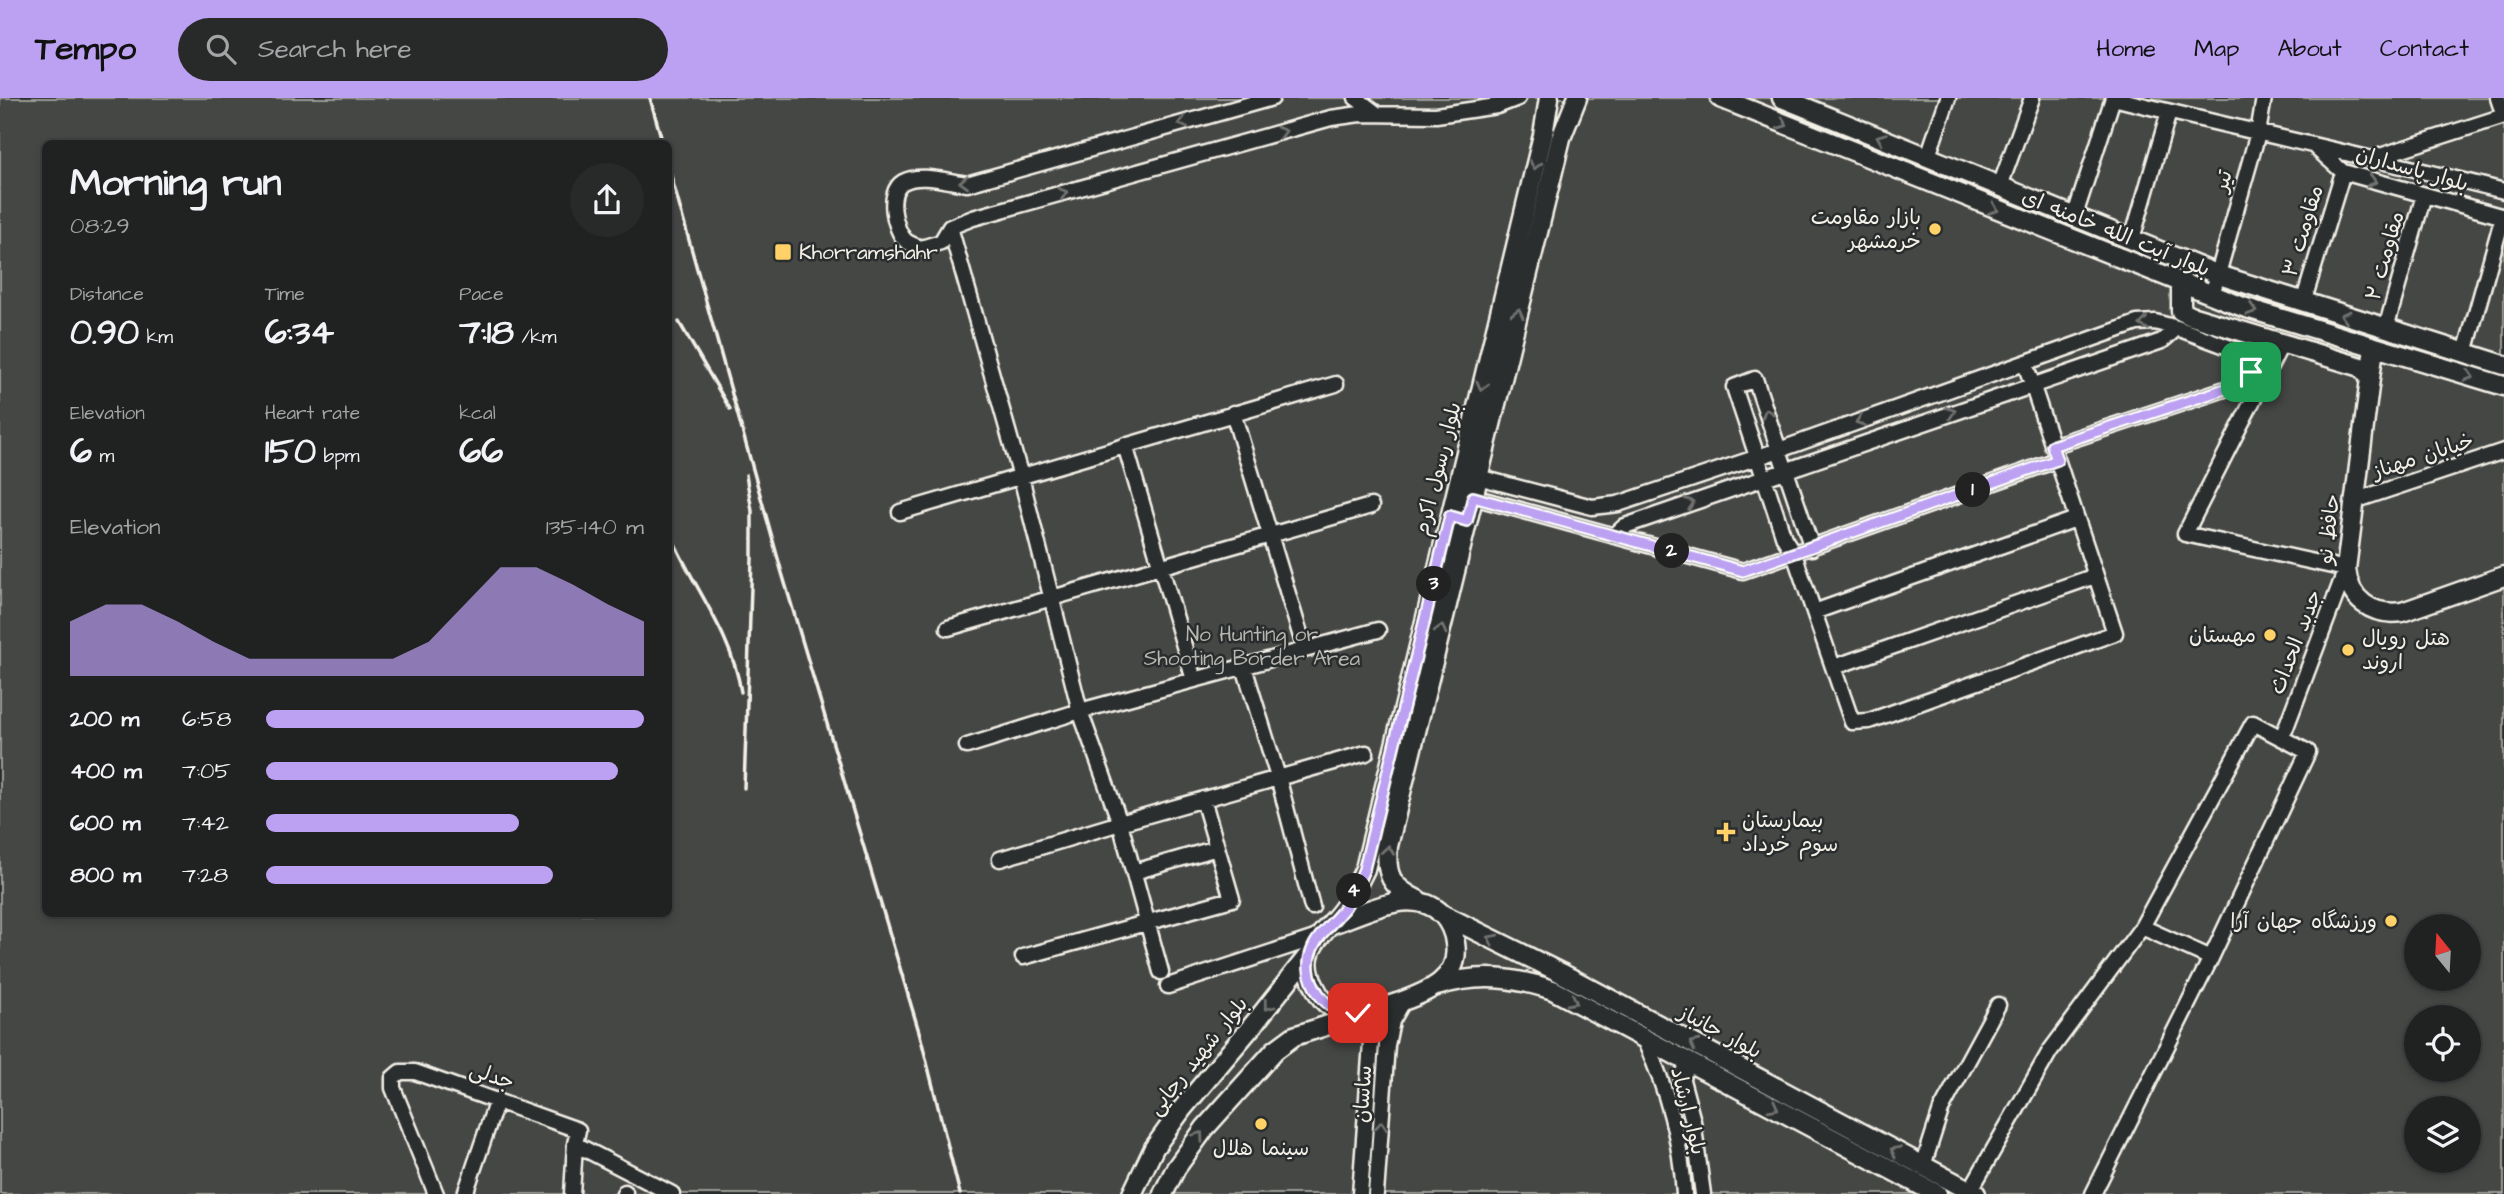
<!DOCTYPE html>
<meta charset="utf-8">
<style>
:root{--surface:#202222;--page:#282a2a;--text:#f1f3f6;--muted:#a2a4a5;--line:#3d3f40;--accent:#bca0f2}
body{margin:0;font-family:"Architects Daughter","Playpen Sans Arabic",sans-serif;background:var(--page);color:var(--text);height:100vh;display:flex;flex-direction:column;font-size:26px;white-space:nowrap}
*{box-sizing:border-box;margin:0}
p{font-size:23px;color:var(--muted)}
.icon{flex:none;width:38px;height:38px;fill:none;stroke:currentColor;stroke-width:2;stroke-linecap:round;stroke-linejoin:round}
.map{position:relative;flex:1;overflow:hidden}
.panel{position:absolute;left:42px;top:42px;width:630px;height:777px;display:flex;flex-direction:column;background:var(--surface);border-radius:10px;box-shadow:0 4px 10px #0003,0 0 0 2px var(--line)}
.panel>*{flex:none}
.needle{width:46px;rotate:342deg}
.controls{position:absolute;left:2404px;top:816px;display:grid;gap:14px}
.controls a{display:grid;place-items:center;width:77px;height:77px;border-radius:50%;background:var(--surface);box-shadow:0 4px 10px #0003,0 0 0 2px var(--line);font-size:35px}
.pin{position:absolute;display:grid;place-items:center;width:60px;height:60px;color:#fff;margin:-30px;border-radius:14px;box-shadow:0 4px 10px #0006}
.km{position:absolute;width:35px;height:35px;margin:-18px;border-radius:50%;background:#222;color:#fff;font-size:19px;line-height:35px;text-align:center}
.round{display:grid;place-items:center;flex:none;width:74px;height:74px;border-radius:37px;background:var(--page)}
.headline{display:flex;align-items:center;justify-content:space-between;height:119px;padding:0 28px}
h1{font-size:38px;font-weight:700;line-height:52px}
.stats{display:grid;grid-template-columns:repeat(3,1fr);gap:10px;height:119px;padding:7px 28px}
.stats div{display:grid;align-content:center}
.stats b{font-size:35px;font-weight:700}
.stats small{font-size:19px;font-weight:400}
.stats p{font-size:19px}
.chart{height:196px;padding:14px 28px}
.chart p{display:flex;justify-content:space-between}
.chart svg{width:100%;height:126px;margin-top:7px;fill:var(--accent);opacity:.7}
ul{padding:0 28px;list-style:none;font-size:23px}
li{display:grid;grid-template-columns:112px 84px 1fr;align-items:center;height:52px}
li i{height:18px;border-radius:9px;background:var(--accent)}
header{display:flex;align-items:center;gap:42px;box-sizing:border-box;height:98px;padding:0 35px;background:var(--accent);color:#111}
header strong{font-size:33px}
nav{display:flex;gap:38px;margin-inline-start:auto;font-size:24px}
.search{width:490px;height:63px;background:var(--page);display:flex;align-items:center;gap:18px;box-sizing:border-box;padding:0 24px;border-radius:38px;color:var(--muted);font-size:26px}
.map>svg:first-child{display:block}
</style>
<header>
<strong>Tempo</strong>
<div class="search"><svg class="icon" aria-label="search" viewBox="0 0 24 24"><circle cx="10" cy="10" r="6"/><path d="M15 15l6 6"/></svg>Search here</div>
<nav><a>Home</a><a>Map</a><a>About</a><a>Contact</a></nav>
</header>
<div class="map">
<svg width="2504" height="1096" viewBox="0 0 2504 1096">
<rect width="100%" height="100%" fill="#2a2d2e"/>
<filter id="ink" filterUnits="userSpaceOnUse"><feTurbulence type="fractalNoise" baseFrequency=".0143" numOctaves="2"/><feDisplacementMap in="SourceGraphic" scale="14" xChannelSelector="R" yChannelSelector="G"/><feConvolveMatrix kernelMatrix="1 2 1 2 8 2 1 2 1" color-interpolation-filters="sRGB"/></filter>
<g filter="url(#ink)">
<!-- green -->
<path fill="#444645" stroke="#9c9c96" stroke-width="2" fill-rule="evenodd" d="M0 0H2504V1096H0ZM46 46H668V816H46ZM2417 828H2469V880H2417ZM2417 919H2469V971H2417ZM2417 1010H2469V1062H2417Z"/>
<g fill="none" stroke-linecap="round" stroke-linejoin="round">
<!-- minor casing -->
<g stroke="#f4f1e8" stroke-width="19">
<path id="minor" d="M1272 0 967 86C949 84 920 74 903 84 886 94 894 132 906 143 910 146 916 148 921 150L941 144 950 129 973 120 1331 20 1360 16 1436 17 1497 8 1518 0
M1356 0 1377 16
M2498 0 2504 18
M2316 50 2343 74 2504 119
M1928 58 1948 0
M2374 60 2504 18
M2000 88 2032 0
M2075 117 2113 0C2243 32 2374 60 2504 93
M950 129 1021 379 1080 613 1120 725 1161 874
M2132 141 2169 14
M2212 197 2258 35 2264 0
M2303 205 2343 74
M2386 230 2424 97
M2282 245 2185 436 2346 471 2285 632
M2465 255 2503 118
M1233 315 1305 552
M1125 347 1194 582
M2052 348 2237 287 2251 274 2255 259 2177 230
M1478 379 1592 409 1618 406 1779 352 2137 225 2155 224 2177 230 2162 243 1625 428 1614 438
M1473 399 1743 473 2057 362
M2354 403 2504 353
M900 414 1336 286
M1812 450 1755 281 1734 289 1784 440 1794 456 1852 624 1869 623 2115 535 2025 265
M1814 514 2076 421
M948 530 1371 408
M1244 569 1278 679 1312 809
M1834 569 2095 478
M967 648 1080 613 1378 532
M1000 761 1120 725 1366 655
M1134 774 1217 750
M1023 859 1232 801 1203 701
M1168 888 1321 838
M1350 921 1367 936 1371 945 1360 1096
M1644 941C1666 989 1681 1043 1684 1096
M1693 966 1683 975 1682 982 1693 1023 1703 1096
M1923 1068 1941 1012 1998 907
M1970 1093 2050 953 2142 829
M436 1096 393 990V980L400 974H415L578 1032 575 1046 672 1096
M465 1096 497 1002
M572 1096 575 1046
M624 1096 625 1094
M1376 1096 1387 947 1392 923 1404 902
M2093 1096 2211 860 2308 654 2253 625 2142 829 2211 860"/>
</g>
<!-- major casing -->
<g stroke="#f4f1e8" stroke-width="23">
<path id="major" d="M1720 0 2243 209 2504 288
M1782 0 2219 177 2504 267
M2181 186V213L2191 218 2361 269 2370 280
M2374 249 2346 471C2349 502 2372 518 2402 514L2504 478
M1418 802C1391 789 1385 777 1388 748L1561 40 1577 0
M1440 815 1561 875 1976 1096
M1332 826C1364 815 1413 787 1442 816 1449 824 1454 834 1455 845 1461 881 1428 894 1400 904 1370 914 1333 927 1316 891 1310 880 1306 867 1310 855 1316 837 1335 824 1345 808 1353 797 1359 783 1365 771L1543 37 1549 0
M1437 888C1478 875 1513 879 1553 892L1937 1096
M1132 1096 1154 1050 1182 1011 1257 922 1310 855
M1163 1096 1176 1070 1205 1030 1275 952 1294 938 1357 918"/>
</g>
<!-- minor -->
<use href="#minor" stroke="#2a2d2e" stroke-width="14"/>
<!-- major -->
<use href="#major" stroke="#2a2d2e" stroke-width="18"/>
<!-- rail -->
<path stroke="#f4f1e8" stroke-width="3.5" d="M650 0 663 46
M668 67 782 475 920 937 960 1096
M679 224 730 311
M668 430C690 486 732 534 741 594
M744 690 752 461V413L746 377"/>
</g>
<!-- one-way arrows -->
<defs><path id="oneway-chevron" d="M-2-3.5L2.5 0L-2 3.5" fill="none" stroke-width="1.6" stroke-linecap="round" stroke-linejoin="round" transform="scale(1.75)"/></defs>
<g stroke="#71726f">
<use href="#oneway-chevron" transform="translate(1183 25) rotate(164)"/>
<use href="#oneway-chevron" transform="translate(1783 26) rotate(22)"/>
<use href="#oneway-chevron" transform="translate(1282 34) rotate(-16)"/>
<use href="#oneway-chevron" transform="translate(1881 40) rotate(-158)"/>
<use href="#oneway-chevron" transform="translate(1535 67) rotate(104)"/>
<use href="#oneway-chevron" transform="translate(2372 83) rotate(16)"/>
<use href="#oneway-chevron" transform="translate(964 84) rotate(178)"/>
<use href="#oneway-chevron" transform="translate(1063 95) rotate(-16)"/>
<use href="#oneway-chevron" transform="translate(1994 111) rotate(22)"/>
<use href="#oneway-chevron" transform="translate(2252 212) rotate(18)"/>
<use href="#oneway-chevron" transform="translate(1518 215) rotate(-76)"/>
<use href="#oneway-chevron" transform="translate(2345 218) rotate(-163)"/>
<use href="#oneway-chevron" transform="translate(2144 226) rotate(172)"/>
<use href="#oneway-chevron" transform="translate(2469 278) rotate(17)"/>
<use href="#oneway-chevron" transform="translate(1482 288) rotate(104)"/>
<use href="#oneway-chevron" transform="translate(1951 314) rotate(-19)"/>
<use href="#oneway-chevron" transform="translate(1767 315) rotate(-109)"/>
<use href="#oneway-chevron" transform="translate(1860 323) rotate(161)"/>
<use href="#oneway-chevron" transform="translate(1690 405) rotate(-19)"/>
<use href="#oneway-chevron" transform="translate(1441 531) rotate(-76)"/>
<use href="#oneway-chevron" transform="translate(1388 752) rotate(-82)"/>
<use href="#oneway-chevron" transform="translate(1492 841) rotate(-153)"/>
<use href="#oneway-chevron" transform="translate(1573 903) rotate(28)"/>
<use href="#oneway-chevron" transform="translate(1268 908) rotate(128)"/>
<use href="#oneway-chevron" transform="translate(1694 946) rotate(-152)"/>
<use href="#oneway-chevron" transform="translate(1774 1009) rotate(28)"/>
<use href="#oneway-chevron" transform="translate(1381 1028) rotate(-86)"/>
<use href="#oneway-chevron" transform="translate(1199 1038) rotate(-54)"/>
<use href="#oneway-chevron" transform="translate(1895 1053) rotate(-152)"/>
</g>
</g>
<g fill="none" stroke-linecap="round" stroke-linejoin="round" filter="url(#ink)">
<!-- route casing -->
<g stroke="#fff" stroke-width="14">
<path id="route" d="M1358 915C1353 915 1346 915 1342 913 1318 906 1302 875 1312 852 1318 836 1335 823 1345 809 1353 797 1359 784 1364 771L1450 418 1467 423 1473 399 1743 473 2057 362 2052 348 2237 287 2251 274"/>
</g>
<!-- route -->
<use href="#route" stroke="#bca0f2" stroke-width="9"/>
</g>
<!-- markers -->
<g fill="#ffd166" stroke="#2a2d2e" stroke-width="2.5">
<circle cx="1935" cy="131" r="7"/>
<rect x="774" y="145" width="18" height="18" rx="3.5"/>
<circle cx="2270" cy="537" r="7"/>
<circle cx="2348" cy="552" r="7"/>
<path d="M1722.5 723.5h7v7h7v7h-7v7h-7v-7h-7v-7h7z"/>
<circle cx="2391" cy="823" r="7"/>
<circle cx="1261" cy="1026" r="7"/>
</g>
<g text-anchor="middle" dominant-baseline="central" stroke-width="5" stroke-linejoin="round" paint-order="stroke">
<!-- street labels -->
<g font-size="21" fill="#f4f1e8" stroke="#2a2d2e">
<text transform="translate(2412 71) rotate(16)">بلوار پاسداران</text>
<text transform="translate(2223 83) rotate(-75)">تیر</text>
<text transform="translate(2303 133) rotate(-73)">مقاومت ۳</text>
<text transform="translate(2116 135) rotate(22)">بلوار آیت الله خامنه ای</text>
<text transform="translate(2385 158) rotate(-74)">مقاومت ۲</text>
<text transform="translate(2423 358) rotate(-18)">خیابان مهناز</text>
<text transform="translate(1438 371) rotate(-76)">بلوار رسول اکرم</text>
<text transform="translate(2329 431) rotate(-84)">حافظ نو</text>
<text transform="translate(2296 544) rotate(-69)">جدبد الحداث</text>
<text transform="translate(1720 934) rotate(28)">بلوار جانباز</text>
<text transform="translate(1198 958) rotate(-51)">بلوار شهید رجایی</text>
<text transform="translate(492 978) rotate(19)">جدلی</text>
<text transform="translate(1363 996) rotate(-86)">ساسان</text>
<text transform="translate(1688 1013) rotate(76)">بلوار ارشاد</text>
</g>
<!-- poi labels -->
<g font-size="21" fill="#f4f1e8" stroke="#2a2d2e" text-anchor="end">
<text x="1921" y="119">بازار مقاومت<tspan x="1921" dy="24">خرمشهر</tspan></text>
<text x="799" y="154" text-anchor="start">Khorramshahr</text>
<text x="2256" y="537">مهستان</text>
<text x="2362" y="540" text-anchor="start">هتل رویال<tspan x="2362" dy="24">اروند</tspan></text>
<text x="1742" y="722" text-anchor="start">بیمارستان<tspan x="1742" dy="24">سوم خرداد</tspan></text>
<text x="2377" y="823">ورزشگاه جهان آرا</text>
<text x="1261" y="1050" text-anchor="middle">سینما هلال</text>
</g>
<!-- park labels -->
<g font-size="21" fill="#b6b5af" stroke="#2a2d2e">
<text x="1252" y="536">No Hunting or<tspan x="1252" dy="24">Shooting Border Area</tspan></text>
</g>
</g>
</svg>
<div class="controls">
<a><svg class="needle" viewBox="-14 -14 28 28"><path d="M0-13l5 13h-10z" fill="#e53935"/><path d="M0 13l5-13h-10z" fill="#a2a4a5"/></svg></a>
<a><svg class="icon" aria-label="locate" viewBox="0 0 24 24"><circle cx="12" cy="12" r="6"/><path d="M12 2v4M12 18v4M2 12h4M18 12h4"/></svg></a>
<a><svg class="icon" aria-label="layers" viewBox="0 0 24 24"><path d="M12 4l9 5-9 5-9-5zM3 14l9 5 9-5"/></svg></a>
</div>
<div class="pin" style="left:2251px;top:274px;background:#1e9e55"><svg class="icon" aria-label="arrive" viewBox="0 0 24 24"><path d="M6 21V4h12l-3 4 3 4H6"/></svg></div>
<div class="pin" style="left:1358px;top:915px;background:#d93025"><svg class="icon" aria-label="check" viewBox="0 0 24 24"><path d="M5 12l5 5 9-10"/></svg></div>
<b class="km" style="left:1973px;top:392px">1</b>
<b class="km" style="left:1672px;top:453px">2</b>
<b class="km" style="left:1434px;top:486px">3</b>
<b class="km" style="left:1354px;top:793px">4</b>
<section class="panel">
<div class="headline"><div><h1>Morning run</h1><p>08:29</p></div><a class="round"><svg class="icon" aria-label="share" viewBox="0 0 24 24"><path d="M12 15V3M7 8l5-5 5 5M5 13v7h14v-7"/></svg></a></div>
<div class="stats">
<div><p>Distance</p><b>0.90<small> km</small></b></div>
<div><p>Time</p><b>6:34</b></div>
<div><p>Pace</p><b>7:18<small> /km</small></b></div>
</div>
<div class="stats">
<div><p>Elevation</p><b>6<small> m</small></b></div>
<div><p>Heart rate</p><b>150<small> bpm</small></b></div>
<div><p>kcal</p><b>66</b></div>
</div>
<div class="chart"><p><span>Elevation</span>135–140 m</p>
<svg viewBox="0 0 160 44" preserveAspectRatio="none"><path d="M0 44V25L10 19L20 19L30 25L40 32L50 38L60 38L70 38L80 38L90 38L100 32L110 19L120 6L130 6L140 12L150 19L160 25V44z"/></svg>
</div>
<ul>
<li><b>200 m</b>6:58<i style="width:100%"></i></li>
<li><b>400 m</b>7:05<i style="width:93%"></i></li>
<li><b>600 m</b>7:42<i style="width:67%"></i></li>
<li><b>800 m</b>7:28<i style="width:76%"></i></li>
</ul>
</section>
</div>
